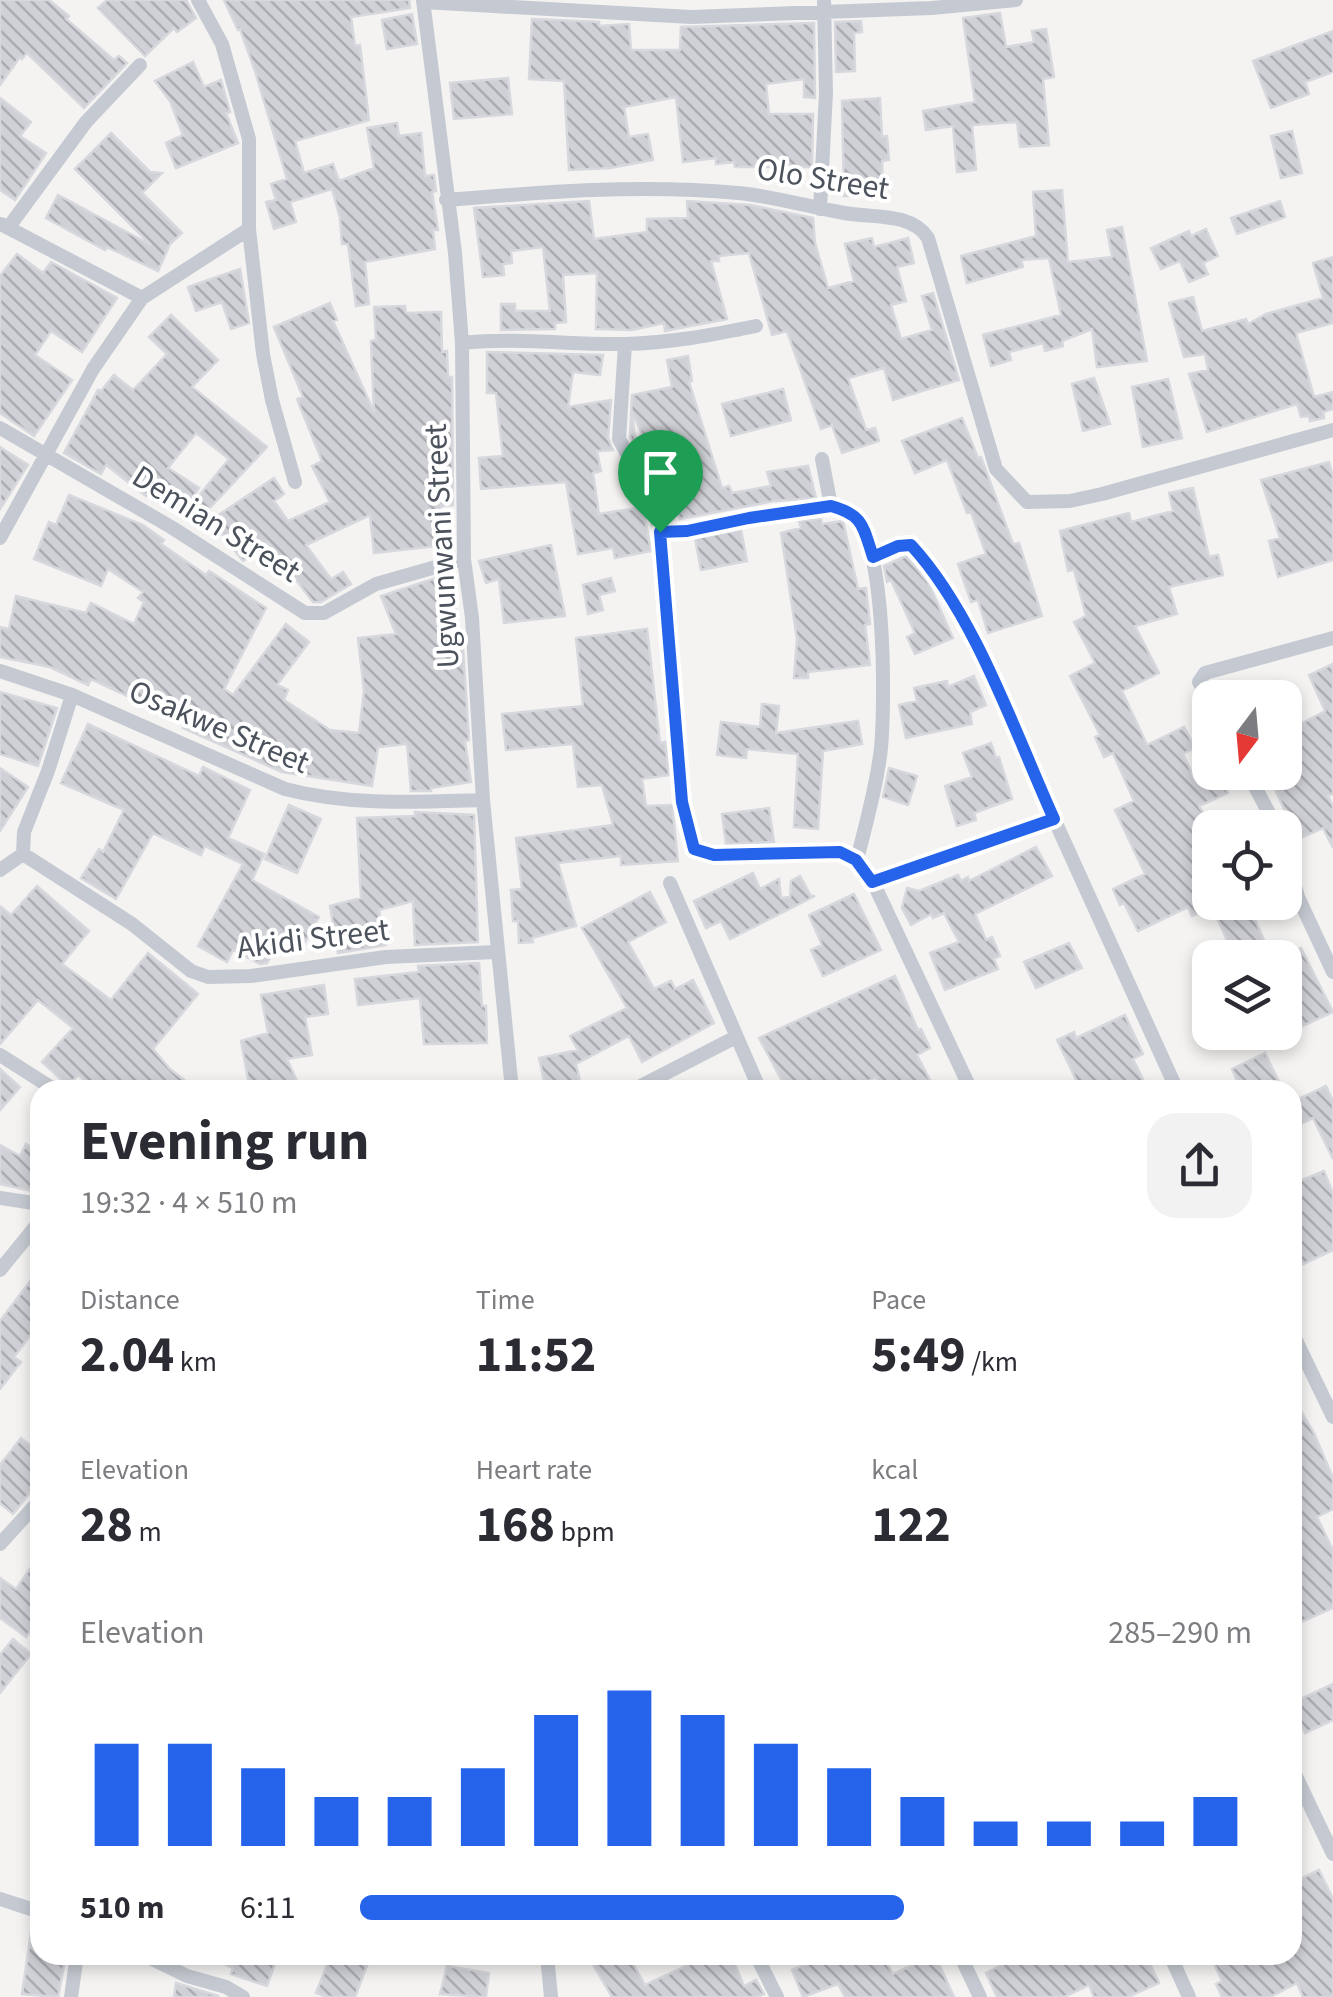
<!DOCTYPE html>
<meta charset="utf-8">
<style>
:root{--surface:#fff;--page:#f2f2f3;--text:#2b2b33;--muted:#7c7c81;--accent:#2563eb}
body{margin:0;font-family:"Source Sans 3",sans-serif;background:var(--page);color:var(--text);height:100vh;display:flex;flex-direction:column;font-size:38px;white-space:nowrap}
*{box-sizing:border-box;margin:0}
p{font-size:32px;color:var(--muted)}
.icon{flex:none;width:55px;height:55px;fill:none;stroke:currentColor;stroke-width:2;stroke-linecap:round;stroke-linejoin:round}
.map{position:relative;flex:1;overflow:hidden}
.details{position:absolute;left:30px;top:1080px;width:1272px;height:885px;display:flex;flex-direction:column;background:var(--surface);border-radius:30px;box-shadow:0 5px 15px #0003}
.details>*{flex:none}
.needle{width:65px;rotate:196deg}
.controls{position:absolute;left:1192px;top:680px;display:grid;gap:20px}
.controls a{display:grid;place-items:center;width:110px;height:110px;border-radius:20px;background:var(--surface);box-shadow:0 5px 15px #0003;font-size:50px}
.pin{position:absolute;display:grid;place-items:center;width:85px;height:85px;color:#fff;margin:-102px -42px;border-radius:50% 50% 50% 0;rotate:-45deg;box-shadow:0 0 10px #0007}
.pin .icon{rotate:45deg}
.round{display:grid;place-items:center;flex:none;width:105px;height:105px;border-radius:30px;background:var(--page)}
.headline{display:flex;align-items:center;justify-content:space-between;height:170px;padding:0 50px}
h1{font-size:55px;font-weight:700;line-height:75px}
.stats{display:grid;grid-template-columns:repeat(3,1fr);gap:15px;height:170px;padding:10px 50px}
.stats div{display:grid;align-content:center}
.stats b{font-size:50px;font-weight:700}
.stats small{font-size:28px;font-weight:400}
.stats p{font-size:28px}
.chart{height:280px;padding:20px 50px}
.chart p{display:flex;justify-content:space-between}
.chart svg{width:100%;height:180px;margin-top:10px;stroke:var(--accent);stroke-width:6}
ul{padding:0 50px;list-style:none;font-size:32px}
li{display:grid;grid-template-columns:160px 120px 1fr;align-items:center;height:75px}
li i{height:25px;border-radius:12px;background:var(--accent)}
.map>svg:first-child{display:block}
</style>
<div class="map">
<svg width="1333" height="1997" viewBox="0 0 1333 1997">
<defs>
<pattern id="building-back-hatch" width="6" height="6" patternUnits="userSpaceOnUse" patternTransform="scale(2.5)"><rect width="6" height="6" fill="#d0d1d6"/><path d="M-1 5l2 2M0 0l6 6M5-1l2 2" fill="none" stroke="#abacb1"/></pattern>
</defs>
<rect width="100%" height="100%" fill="#f4f3f2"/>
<!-- building -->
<path fill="url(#building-back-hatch)" stroke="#d7d8dd" stroke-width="2.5" d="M0 0H49L69 16 66 19 114 60 119 56 127 63 84 108 27 53 22 59 20 57 0 85Z
M107 0H186L196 18 177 32 174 28 145 56 98 8Z
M224 0H409L410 8 351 17 355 46 360 45 369 120 295 141 304 173 333 164 339 181 374 168 367 128 397 123 399 136 421 133 425 176 434 175 436 191 432 192 438 230H433L435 249 365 262 369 304 356 306 348 244H342L340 218 332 189 290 202 296 222 274 229 266 202 276 200 271 184 287 179 255 71 240 29 238 30Z
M1000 13 1006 47 1034 42 1032 31 1046 29 1054 77 1043 79 1049 145 1020 147 1017 122 972 125 976 170 957 172 953 126 926 130 923 111 975 102 963 18Z
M412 14 417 44 387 49 382 20Z
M532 19 599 22V26L629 24 631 50H680L681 27 814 23 815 98 804 97V79L766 84 769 114H813L812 167H735L734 162 716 164V158L683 162 676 97 624 107 629 137 648 134 653 160 610 168 569 170 564 81 529 79Z
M861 21 862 32 854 33 855 71 836 72 835 22Z
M1333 31V72L1305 82 1309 94 1271 108 1253 61Z
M193 62 204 87 221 80 230 112 226 113 238 143 176 168 166 143 183 135 170 101 155 81Z
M508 78 512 114 454 119 450 83Z
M0 98 31 122 20 136 46 153 15 200 0 190Z
M880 98 882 137 887 136 889 160 882 161 883 195 844 196 842 101Z
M1292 131 1302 173 1281 178 1271 136Z
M111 133 150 172 162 173 142 193 182 233 170 244 158 271 107 247 105 250 46 218 58 195 151 245 75 169Z
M1062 190 1068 262 1112 257 1107 230 1122 227 1147 361 1097 367 1092 329 1062 341 1063 346 1045 351 1043 343 1009 352 1011 360 991 366 983 335 1061 315 1049 258 1021 260 1023 267 967 283 961 256 1036 236 1033 192Z
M589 201 594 239 647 232V219L688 218 687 201 750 205 813 218 815 243 828 288 854 281 845 244 872 238 874 247 908 238 914 263 897 267 906 301 891 305 901 339 932 330 922 296 933 293 959 380 893 400 884 368 848 378 866 430 875 428 879 441 842 453 832 425 821 429 787 331 772 335 749 253 719 256V261H711L727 319 665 331 664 323 632 330 596 329 597 273 563 275 566 322 555 323V329L501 330V304H515V311H550L543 247 511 251 512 263 503 264 504 275 483 277 474 208Z
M1280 201 1285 217 1237 234 1231 218Z
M1206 229 1218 256 1203 263 1208 274 1189 282 1180 261 1161 269 1151 248 1189 231 1191 236Z
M17 254 43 273 51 262 117 298 82 352 51 331 35 355 72 380 34 436 0 413V276Z
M1333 257V323L1296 333 1314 397 1333 392V409L1323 412 1324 418 1310 421 1309 416 1301 417 1297 404 1207 432 1189 374 1208 370 1205 354 1184 357 1169 303 1193 297 1202 331 1246 319 1248 324 1266 314 1323 298 1313 263Z
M240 269 249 323 231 329 222 302 196 311 188 287Z
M330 303 337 320 333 321 374 412 371 341 376 340 374 307 405 306 406 313 441 312 442 352 447 351 448 377H452L453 505 441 506 446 545 374 553 370 515 306 545 331 579 343 572 351 584 321 602H313L268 543 243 561 211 520 274 478 284 494 274 501 288 521 330 502 312 466 322 461 297 399 303 397 274 327Z
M171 315 218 360 192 387 267 447 206 512 197 498 229 459 196 433 168 468 199 488 186 509 153 488 146 496 106 465 101 474 64 453 98 390 101 391 114 375 133 390 167 354 149 337Z
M487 352 603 355 600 375 573 372 568 407 611 400 608 438 613 450 597 451 601 471 593 473 599 514 643 507 651 551 615 558 613 548 578 554 566 482 481 489 479 458 503 456 496 393H487Z
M688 356 692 381 689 382 722 488 729 486 732 493 771 486 767 472 808 466 816 498 774 501 680 519 632 412 636 447 630 437 632 395 672 387 667 360Z
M1094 378 1110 424 1083 431 1072 384Z
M1168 379 1182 438 1143 447 1132 387Z
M783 389 791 420 731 436 722 404Z
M962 418 978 458 981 457 1013 544 1019 543 1042 616 988 633 978 600 971 602 958 564 986 554 971 512 967 513 947 460 915 473 902 441Z
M0 447 28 465 0 509Z
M1329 462 1333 476V560L1278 577 1269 541 1280 538 1261 480Z
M1193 488 1209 557 1218 555 1223 575 1169 587 1177 614 1135 626 1159 673 1122 691 1147 745 1184 727 1195 748 1183 754 1194 777 1203 772H1218L1228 793 1199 806 1210 825V909L1192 916 1188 907 1138 931 1124 903 1120 905 1113 889 1145 874 1115 810 1134 801 1113 753 1104 757 1095 737 1100 735 1070 676 1095 663 1074 622 1086 616 1074 570 1068 571 1060 531 1129 513 1131 522 1173 511 1169 493Z
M69 495 143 525 164 540 161 544 206 575 209 571 266 608 224 689 233 695 286 624 309 642 277 685 288 690 284 700 330 730 359 733 364 691 358 638 396 634 381 596 442 576 456 610 463 649 469 740 465 741 471 782 431 788V791H411L407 744 378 747 372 786 282 772 183 728 184 725 151 707 91 679 88 685 50 667 0 657V627L9 629 16 596 86 613 91 603 134 624 144 602 138 598 143 592 108 569 101 586 34 559 49 522 56 525Z
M821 519 822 524 843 521 858 589 866 588 870 624 865 625 870 665 808 672V678H794L797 639 781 533 801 528 799 521Z
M741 530 747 561 701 570 695 538Z
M551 545 565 616 504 623 499 579 486 583 479 561Z
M906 556 928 582 953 638 915 654 907 637 915 633 891 580 887 582 884 566Z
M611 578 615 591 599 595 603 610 588 614 583 585Z
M647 629 660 743 665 742 669 775 642 779 646 806 672 805 678 861 621 865V856L558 863 576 926 532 938 533 942 519 943 518 921H513L511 890 522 889 516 838 613 825 602 785 578 787 573 744 506 750 502 714 583 706 576 638Z
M1333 664V794L1328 796 1333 806V848L1323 828 1298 839 1267 772H1285V732L1325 711 1309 675Z
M974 676 986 705 970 712 972 724 906 738 899 705 917 701 914 688 947 681 948 687Z
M0 692 57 708 38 766 0 754Z
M762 704 779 706 776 733 858 721 862 744 823 751 818 829 794 827 798 754 747 749 746 758 717 755 721 722 760 727Z
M88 724 199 776 203 767 250 790 228 838 264 854 252 880 319 917 303 946 283 935 267 963 260 964 233 950 227 962 198 946 243 864 205 846 201 855 153 833 116 899 81 878 99 849 103 852 124 810 61 783Z
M991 743 996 758 999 757 1012 799 974 813 976 820 957 826 945 786 972 777 963 753Z
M0 768 28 787 0 831Z
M889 768 917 776 908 805 883 797Z
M289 805 321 819 297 873 265 859Z
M769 808 774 842 726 844 722 814Z
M415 812 474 815 478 942 415 945 413 901 379 910 386 945 338 953 330 906 361 898 357 818 415 816Z
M1036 847 1052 876 975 914 986 940 992 937 1000 956 994 959 998 969 945 990 930 953 959 942 944 913 933 918 931 914 911 925 902 908 907 888 919 891 958 875 961 881 968 877 969 881Z
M753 873 760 889 779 879 781 898 790 897 791 881 800 876 811 896H815L730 939 721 921 706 928 694 901Z
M37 886 89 931 62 964 111 1000 148 953 198 994 153 1049 170 1069 197 1090H137L129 1083 123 1090H96L78 1075 68 1086 42 1062 73 1028 38 1000 0 1044V906L11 915Z
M650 892 666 922 628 942 654 989 671 981 675 989 693 980 714 1023 642 1062 629 1036 576 1064 582 1090H546L539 1058 578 1050 570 1036 627 1008 582 928Z
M854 894 881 950 823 976 811 950 822 945 809 915Z
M1210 902H1247L1272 958H1235Z
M1069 943 1082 968 1036 988 1024 962Z
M1301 948 1333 1012 1285 1034V954Z
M479 963 482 1006H486L487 1043 424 1044 420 998 358 1005 355 979 419 972 418 966Z
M895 976 918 1030 921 1029 930 1048 917 1055 935 1090H882L876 1077 851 1090H787L759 1038Z
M324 985 328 1014 305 1017 312 1055 287 1059 301 1090H250L241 1041 268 1033 261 995Z
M1125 1015 1143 1054 1133 1059 1148 1090H1081L1057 1040 1074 1032 1076 1038Z
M1265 1053 1283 1090H1241L1232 1069Z
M0 1069 20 1087 0 1110Z
M1326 1086 1333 1101V1159L1313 1118 1292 1128V1102Z
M26 1144 40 1151V1193L0 1184V1145L20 1156Z
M1324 1171 1333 1193V1250L1299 1266 1292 1248V1184Z
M40 1268V1339L32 1333 14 1357 21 1362 0 1389V1321Z
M1292 1396 1314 1433 1333 1478V1509L1317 1517 1333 1550V1608L1292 1626Z
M21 1438 40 1453V1480L13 1514 0 1503V1465Z
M40 1554V1618L26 1637 0 1618V1578L16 1589Z
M13 1639 31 1654 0 1693V1655Z
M1333 1684V1720L1305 1733 1292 1703Z
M1319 1870 1333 1899V1997H1303L1297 1983 1270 1997H1222L1216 1984 1222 1981 1210 1955H1292V1883Z
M32 1925H40V1955H66L58 1997 22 1994Z
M206 1955H278L267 1986 231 1974 233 1968Z
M331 1955H371L355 1997H328L316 1993Z
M615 1955H628L645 1985 699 1960 698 1955H731L744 1986 756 1980 764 1994 757 1997H612L594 1966Z
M828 1955H882L893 1974 935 1955 954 1997H845L838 1984 803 1997 792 1970Z
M1021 1955H1146L1159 1983 1128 1997H1094L1089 1985 1064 1997H997L986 1973Z
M447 1966 489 1973 486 1997 440 1994Z
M176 1983 218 1996V1997H174Z"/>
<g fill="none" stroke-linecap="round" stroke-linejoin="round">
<!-- minor -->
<path stroke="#c5cad2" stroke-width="14" d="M198 0 222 44 249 139V229L263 354 272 400 295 482
M423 0 455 253 462 343 464 559 472 618 483 800 512 1090
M423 2 691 17 932 8 1016 0
M446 200C544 192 640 184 738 193 773 196 809 207 844 213 872 218 911 212 928 238L996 469 1027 502 1070 501 1102 494 1333 430
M820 209 826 93 824 0
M1 224 142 298
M8 228 86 122 140 65
M462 343C517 337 570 345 625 344 670 343 712 335 756 326
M625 344 619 439 651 497 660 531 682 802 694 849 714 855 841 852 857 860 873 882 971 1090
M0 428 171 527 305 613H324L376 584 464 559
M822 459 831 506
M660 531C702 531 820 497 849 511 887 530 885 706 881 748 877 785 866 823 857 860
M0 538 93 369 142 298 249 229
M873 557 898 546 911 545 935 574 962 616 1177 1090
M0 671 72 695 285 789C350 806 417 802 483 800
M1210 701 1199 682 1205 673 1333 638
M1247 772 1277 828
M1285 851 1298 897 1333 972
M23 854 24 832 48 771 72 695
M0 870 23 854 132 924 191 971 208 977 251 976 386 957 496 952
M873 882 1054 819
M670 883 760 1090
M0 1055 55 1090
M633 1090 736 1037
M0 1198 40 1204
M0 1270 40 1221
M1292 1332 1333 1417
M0 1544 40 1500
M1292 1768 1333 1854
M0 1899 40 1912
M144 1955 187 1976 226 1987 243 1997
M547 1955 551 1997
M756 1955 777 1997
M960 1955 980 1997
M1170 1955 1189 1997
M71 1997 77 1955"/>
</g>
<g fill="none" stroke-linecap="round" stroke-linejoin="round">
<!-- route casing -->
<g stroke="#fff" stroke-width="20">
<path id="route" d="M831 506C864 515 863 527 873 557L898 546 911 545C975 614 1015 733 1054 819L872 882 856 860 840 852 714 855 694 849 682 802 660 532 687 531 749 518Z"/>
</g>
<!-- route -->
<use href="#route" stroke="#2563eb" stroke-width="12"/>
</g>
<g text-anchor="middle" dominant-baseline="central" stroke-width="8" stroke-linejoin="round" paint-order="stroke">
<!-- street labels -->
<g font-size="32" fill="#4c535d" stroke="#fff">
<text transform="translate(823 179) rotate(9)">Olo Street</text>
<text transform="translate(216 524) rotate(32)">Demian Street</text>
<text transform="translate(442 546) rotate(-93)">Ugwunwani Street</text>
<text transform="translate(219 727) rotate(23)">Osakwe Street</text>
<text transform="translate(313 939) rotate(-7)">Akidi Street</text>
</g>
</g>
</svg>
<div class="controls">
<a><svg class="needle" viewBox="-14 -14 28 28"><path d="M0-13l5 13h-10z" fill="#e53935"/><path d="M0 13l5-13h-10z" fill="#7c7c81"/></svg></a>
<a><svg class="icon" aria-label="locate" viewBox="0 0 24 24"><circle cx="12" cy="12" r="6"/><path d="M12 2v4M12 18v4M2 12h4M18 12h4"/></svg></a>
<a><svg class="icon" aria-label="layers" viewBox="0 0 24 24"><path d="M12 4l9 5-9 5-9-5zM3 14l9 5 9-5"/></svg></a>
</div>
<div class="pin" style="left:660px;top:532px;background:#1e9e55"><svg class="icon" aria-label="arrive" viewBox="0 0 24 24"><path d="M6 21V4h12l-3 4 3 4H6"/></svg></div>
<section class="details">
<div class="headline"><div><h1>Evening run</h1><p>19:32 · 4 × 510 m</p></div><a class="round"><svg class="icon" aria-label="share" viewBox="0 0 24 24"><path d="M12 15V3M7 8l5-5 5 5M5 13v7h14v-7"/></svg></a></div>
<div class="stats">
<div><p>Distance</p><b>2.04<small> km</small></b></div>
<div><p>Time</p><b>11:52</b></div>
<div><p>Pace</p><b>5:49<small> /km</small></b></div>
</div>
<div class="stats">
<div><p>Elevation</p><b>28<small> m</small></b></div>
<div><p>Heart rate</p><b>168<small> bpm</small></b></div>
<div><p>kcal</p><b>122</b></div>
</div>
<div class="chart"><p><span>Elevation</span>285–290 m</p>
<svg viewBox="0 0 160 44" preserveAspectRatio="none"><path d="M5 44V19M15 44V19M25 44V25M35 44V32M45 44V32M55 44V25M65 44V12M75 44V6M85 44V12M95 44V19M105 44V25M115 44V32M125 44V38M135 44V38M145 44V38M155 44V32"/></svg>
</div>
<ul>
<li><b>510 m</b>6:11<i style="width:61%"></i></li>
</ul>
</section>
</div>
